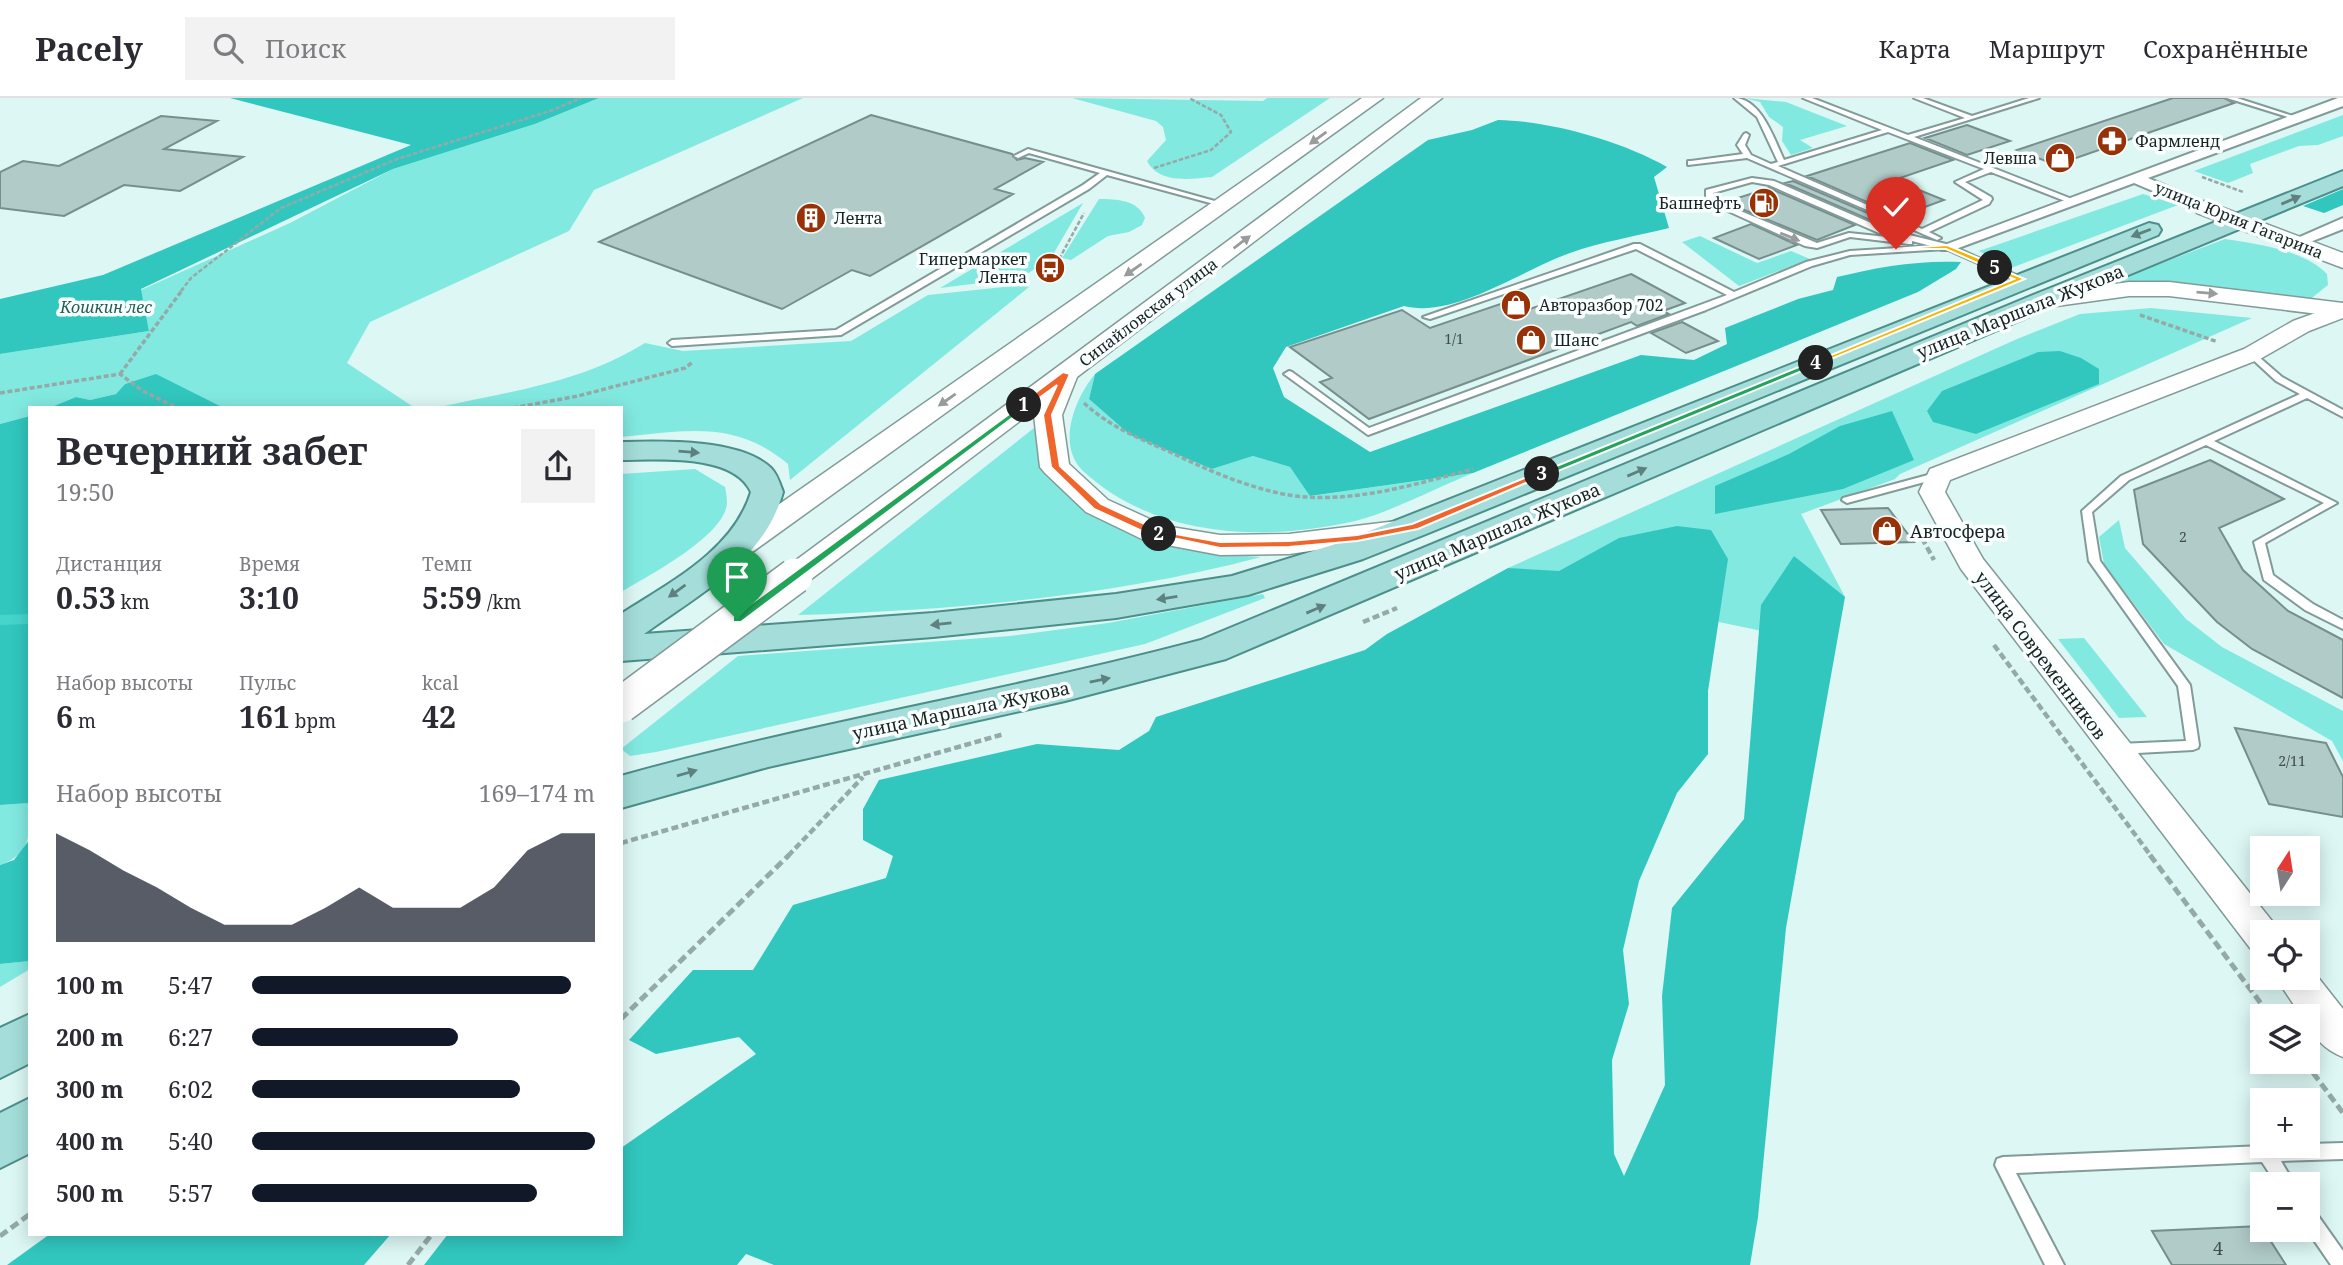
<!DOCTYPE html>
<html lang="ru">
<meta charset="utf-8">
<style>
:root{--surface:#fff;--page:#f2f2f3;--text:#2b2b33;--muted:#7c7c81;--line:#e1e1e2;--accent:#111827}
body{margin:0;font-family:"Noto Serif",serif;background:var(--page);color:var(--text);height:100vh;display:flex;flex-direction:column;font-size:26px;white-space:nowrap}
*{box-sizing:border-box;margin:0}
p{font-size:23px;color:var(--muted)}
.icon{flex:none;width:38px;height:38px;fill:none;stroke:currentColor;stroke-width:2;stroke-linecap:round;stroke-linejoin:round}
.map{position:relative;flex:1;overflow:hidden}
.details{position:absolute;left:28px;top:308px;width:595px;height:830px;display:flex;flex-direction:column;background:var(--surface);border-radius:0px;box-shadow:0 4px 18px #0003}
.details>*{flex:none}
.needle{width:46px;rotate:12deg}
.buttons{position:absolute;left:2250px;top:738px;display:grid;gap:14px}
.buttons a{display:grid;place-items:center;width:70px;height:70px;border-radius:0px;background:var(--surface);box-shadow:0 4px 18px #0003;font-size:35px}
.pin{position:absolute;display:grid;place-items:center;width:60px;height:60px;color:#fff;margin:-72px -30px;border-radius:50% 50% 50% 0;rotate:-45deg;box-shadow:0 0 7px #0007}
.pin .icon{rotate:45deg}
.km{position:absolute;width:35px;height:35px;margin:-18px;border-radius:50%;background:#222;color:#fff;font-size:19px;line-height:35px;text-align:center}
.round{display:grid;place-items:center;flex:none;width:74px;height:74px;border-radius:0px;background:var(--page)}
.overview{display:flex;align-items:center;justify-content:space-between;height:119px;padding:0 28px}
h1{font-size:38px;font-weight:700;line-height:52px}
.figures{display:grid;grid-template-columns:repeat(3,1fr);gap:10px;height:119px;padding:7px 28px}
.figures div{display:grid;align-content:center}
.figures b{font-size:30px;font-weight:700}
.figures small{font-size:19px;font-weight:400}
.figures p{font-size:19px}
.chart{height:196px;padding:14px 28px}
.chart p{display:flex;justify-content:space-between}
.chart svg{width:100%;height:126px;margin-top:7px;fill:var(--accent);opacity:.7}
ul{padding:0 28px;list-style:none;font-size:23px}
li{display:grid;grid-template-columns:112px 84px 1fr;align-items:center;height:52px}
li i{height:18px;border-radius:9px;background:var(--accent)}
header{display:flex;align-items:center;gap:42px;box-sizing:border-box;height:98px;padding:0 35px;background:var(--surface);border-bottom:2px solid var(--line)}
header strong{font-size:33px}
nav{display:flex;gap:38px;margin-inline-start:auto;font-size:24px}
.search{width:490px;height:63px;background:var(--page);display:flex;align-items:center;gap:18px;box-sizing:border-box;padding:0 24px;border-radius:0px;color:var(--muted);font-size:26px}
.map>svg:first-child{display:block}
</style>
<header>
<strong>Pacely</strong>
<div class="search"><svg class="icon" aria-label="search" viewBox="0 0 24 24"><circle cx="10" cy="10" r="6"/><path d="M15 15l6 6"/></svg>Поиск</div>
<nav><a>Карта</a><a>Маршрут</a><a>Сохранённые</a></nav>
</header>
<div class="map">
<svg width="2343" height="1167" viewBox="0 0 2343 1167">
<rect width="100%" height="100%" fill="#dcf7f4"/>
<!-- green -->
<path fill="#82e9e1" d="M599 0H803L594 92 569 133 370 224 347 265 415 310H224L156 277 125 286 116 296 90 302 76 299 49 310H30V318L0 326V256L149 233 141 192 290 125 393 71 535 26Z
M1072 0 1263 3 1267 0H1330L1212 79C1190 81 1159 86 1147 63L1166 42 1163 29 1156 23Z
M1744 0 1786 4 1847 28 1800 42 1813 50 1791 57 1782 43 1783 29 1769 19 1760 4Z
M2343 17V38L2318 47 2299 48 2250 66 2253 75 2228 85 2194 73Z
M2143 96 2178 107 2011 170 1979 153Z
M1099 101C1117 101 1138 102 1145 120L1142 127 1129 134 1108 138 1071 162 1062 160Z
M1083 105 1051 160 1021 180 940 190Z
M1700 138 1757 165 1791 153 1810 161 1739 188 1682 144Z
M2225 141C2257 146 2304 152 2327 176L2328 187 2308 203 2191 190 2104 187Z
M1023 187 1029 189 790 382 788 366C735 321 685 333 621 339V310H435C507 294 581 285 645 245L683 253 851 243 928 197Z
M2151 210 2252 220 1900 376 1895 381 1801 416 1845 499 1786 538 1628 505 1508 470 2017 241 2080 216Z
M1095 276 1089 301 1130 337 1212 371 1253 358 1290 369 1311 398 1473 375C1438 389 1391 414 1355 423 1262 444 1156 440 1083 373 1056 347 1075 300 1095 276Z
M1039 326 1041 360 1150 442 1215 456 1261 459C1111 499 954 512 798 517Z
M695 371 725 389C726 394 727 400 727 405 725 438 648 478 621 494V376Z
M2119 422 2125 450 2186 521 2222 549 2343 613V663L2332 643 2164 546 2104 466 2099 439Z
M1263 496 1265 500 1145 546 656 654 630 658 621 651 738 558 1010 538 1108 525Z
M2084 540 2147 619 2119 620 2058 541Z
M30 705C30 735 32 755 0 767V707Z
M30 863V871L0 889V866Z"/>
<!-- forest -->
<path fill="#31c7bf" d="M230 0H599L535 26 393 71 141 191 149 233 0 256V201L103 177 411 47Z
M1498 22C1550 23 1621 43 1667 69L1654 79 1669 130C1636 138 1601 144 1570 155 1523 171 1455 221 1404 208L1286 249 1273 270 1284 299 1370 354 1641 257 1694 262 1727 246 1725 230 1798 201 1833 192 1837 179C1878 169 1918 162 1961 164L1956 171 1918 194 1473 375 1310 398 1290 369 1253 358 1212 371 1130 337 1089 301 1095 276 1428 42 1472 32Z
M2343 91V107L2324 115 2303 108Z
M2060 253 2081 260 2099 271V286L1976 336 1933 324 1927 313 1942 293 2038 254Z
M156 276 224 310H49L76 299 90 302 116 296 125 286Z
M1892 313 1914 362 1843 391 1715 416V388L1789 356 1840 328Z
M30 318V705L0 707V326Z
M1677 428 1711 432 1728 461 1708 593V656L1677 695 1639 783 1623 852 1629 906 1612 962 1614 1056 1624 1078 1665 987 1662 898 1672 810 1744 721 1761 507 1794 458 1845 499 1786 830 1758 1119 1750 1167H774L746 1156 737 1167H424L448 1136H621V1050L756 956 739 939 656 956 629 942 693 872H753L793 807 886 780 893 758 863 742V711L879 682 1037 646 1119 652 1149 633 1156 619 1365 552 1387 536 1508 470 1559 473 1619 440Z
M30 741V863L0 866V767L14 762Z
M50 1136H391L364 1167H7Z"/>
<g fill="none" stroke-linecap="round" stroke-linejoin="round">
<!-- stream -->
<path stroke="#46d5cd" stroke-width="10" d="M0 522 30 521"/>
</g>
<!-- building -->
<path fill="#b1cbc9" stroke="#768f8d" stroke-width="2" d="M2173 0H2224L2234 5 2056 67 2017 52Z
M871 17 1012 56 1017 62 1025 60 1043 64 995 91 1013 96 870 178 852 172 782 211 599 144Z
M161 18 217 23 164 51 243 59 180 93 124 87 64 118 0 110V74L23 63 59 68Z
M1967 27 2010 43 1967 57 1925 40Z
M1910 45 1953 62 1894 82 1944 102 1906 116 1897 112 1890 114 1807 78Z
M1793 83 1877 119 1870 122 1785 85Z
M1769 90 1855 127 1817 142 1725 104Z
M1751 126 1797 147 1759 161 1714 140Z
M1631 176 1685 205 1663 213 1669 216 1637 228 1631 224 1369 321 1320 284 1332 280 1290 249 1402 212 1430 230 1515 201 1530 211Z
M1682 224 1718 243 1686 255 1651 235Z
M2210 362 2284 401 2219 430 2243 472 2288 513 2343 542V600L2252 551 2217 524 2143 446 2134 392Z
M1888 410 1914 444 1841 446 1821 412Z
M2235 630 2326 645 2343 679V719L2269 706Z
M2261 1128 2286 1167H2172L2152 1133Z"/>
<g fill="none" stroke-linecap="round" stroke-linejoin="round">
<!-- service casing -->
<g stroke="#829b99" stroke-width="4">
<path id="service" d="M1734 0C1761 0 1774 41 1784 62L1882 32 1803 0H1812L1908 37 1965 20 1914 0H1923L1972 18 2029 0H2039L1914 39 2077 103 2070 105 1991 74 1965 84 1991 99 1992 101 1989 106 1929 134 1941 140 1937 142 1747 60 1688 67V63H1691L1743 56 1737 47 1744 36 1746 35 1749 37 1745 47 1751 57 1771 66 1778 64 1757 19ZM1888 34 1984 71 1955 84 1983 102 1922 131 1778 68Z
M2227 0H2237L2299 20 2294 21Z
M1028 51 1229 107 1225 109 1107 77 1089 91 841 237 672 248 668 245 672 242 836 232 1083 87 1100 75 1029 55 1018 60 1014 58Z
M1752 80 1774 83 1885 131 1950 147 2025 181 2018 183 1946 151 1850 157 1812 168 1706 212 1368 337 1284 276 1289 273 1292 274 1369 330 1727 197 1636 151 1430 221 1423 219 1634 146H1640L1734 194 1806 164 1850 153 1931 148 1912 143V146H1909L1850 139 1817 150 1805 148 1706 103V92ZM1752 84 1769 87 1879 135 1906 141 1849 135 1817 145 1714 102 1713 95Z
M2252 253 2282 279 2343 312V319L2307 300 2214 343 2337 405 2265 445 2273 477 2313 506 2343 522V531L2305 512 2264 482 2254 444 2324 405 2206 347 2129 382 2092 414 2100 463 2190 587 2199 647 2198 650 2193 652 2119 656 2114 654 2113 651 2114 648 2119 646 2186 643 2178 588 2089 463 2082 413 2121 378 2300 296 2276 283 2249 258 2247 256Z
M1939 374 1943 375V379L1847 405 1842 402 1843 400Z
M2343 1045V1061L2281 1063 2295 1087H2277L2262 1064 2016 1075 2064 1167H2045L1995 1067 1997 1061 2003 1059 2263 1048H2308V1046Z
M2308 1109 2314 1112 2343 1153V1167H2331L2307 1132Z"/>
</g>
<!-- minor casing -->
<g stroke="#829b99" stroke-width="4">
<path id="minor" d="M2338 0H2343V8L2148 80 2210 107V113H2200L2134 85 1953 152H1941L1939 149Z
M2343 120V131L2300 148H2288L2286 145Z"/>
</g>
<!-- tertiary casing -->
<g stroke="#829b99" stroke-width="3">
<path id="tertiary" d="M2343 205V220L2309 233 2260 261 1950 382 1945 394 1983 461 2276 828 2280 835H2263V855L2250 850 1961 471 1919 394 1930 371 2244 251 2293 223Z
M2309 868 2343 911V959C2327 953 2308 937 2308 919H2302L2276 880H2308Z"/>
</g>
<!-- secondary casing -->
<g stroke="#829b99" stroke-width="3">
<path id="secondary" d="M1362 0H1383L744 460 733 463 722 460 717 453 722 446Z
M1421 0H1442L1077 279 1062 317 1069 366 1108 402 1165 428 1220 437 1289 436 1397 423 1408 425 1412 432 1408 439 1289 456 1220 457 1146 443 1086 414 1045 375 1040 369 1034 317 1037 310 806 485 795 488 784 485 779 478 784 471Z
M2205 103 2343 155V170L2197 115 2194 110 2197 105Z
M2129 184H2169L2343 205V219L2169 198H2129L2042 210 2033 208 2030 203 2033 198 2042 196Z"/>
</g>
<!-- primary casing -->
<g stroke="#4c8e89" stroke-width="4">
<path id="primary" d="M2343 73V88L2051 209 1226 561 1065 603 768 669 621 710V678C813 624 1009 593 1201 542L2033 197Z
M2149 125 2158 127 2161 132 2158 137 1426 436 1363 461 1248 497 1116 520 933 539 621 563V516C670 484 733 453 751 394 733 355 658 362 621 362V344C661 343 740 340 771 370 777 376 780 386 783 394 765 462 698 497 644 536L933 515 1116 496 1232 478 1339 445Z
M30 916V965L0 980V930Z
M30 1000V1055L0 1070V1015Z"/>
</g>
<!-- path-far3 -->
<path stroke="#95aaa8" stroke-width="2.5" stroke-dasharray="4.5 2" stroke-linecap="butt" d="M1154 70 1211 52 1231 34 1221 17 1189 0
M2202 79 2243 94
M1050 170 1057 165 1084 115
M181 193 191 180 281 110 397 61 550 13 581 0"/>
<!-- path-far2 -->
<path stroke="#95aaa8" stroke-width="3.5" stroke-dasharray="5 2.5" stroke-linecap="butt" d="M2140 217 2218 244
M120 276 183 191
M0 295 120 276 143 293 177 310
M1084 305C1110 329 1141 341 1172 355 1208 372 1244 388 1283 396 1345 408 1413 387 1473 371
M513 310 578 298 685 270 693 264"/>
<!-- path-far1 -->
<path stroke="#95aaa8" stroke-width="4.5" stroke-dasharray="7 3.5" stroke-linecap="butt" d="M1922 440 1934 462
M1363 524 1397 510
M1994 547 2151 758
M621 745 1004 636
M788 758 863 679"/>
<!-- path -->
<path stroke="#95aaa8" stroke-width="5" stroke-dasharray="9 4.5" stroke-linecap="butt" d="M2150 757 2271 919
M621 921 789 757
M2305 964 2343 1015
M0 1138 30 1116
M408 1167 432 1136"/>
<!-- service -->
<use href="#service" fill="#fff" fill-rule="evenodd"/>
<!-- minor -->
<use href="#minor" fill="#fff" fill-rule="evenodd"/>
<!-- tertiary -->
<use href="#tertiary" fill="#fff" fill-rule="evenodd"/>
<!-- secondary -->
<use href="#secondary" fill="#fff" fill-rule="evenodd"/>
<!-- primary -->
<use href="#primary" fill="#a4ddd9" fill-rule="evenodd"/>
<!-- secondary-bridge casing -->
<g stroke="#829b99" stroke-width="38" stroke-linecap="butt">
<path id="secondary-bridge" d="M621 607 795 478"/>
</g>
<!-- secondary-bridge -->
<use href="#secondary-bridge" stroke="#fff" stroke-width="35"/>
</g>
<!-- one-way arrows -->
<defs><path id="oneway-solid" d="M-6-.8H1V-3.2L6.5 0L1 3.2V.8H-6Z" transform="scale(1.75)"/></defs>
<g fill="#989c9c">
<use href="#oneway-solid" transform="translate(1318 40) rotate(144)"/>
<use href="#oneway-solid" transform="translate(1790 139) rotate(22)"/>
<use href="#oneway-solid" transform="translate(1242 144) rotate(-37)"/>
<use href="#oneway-solid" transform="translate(1133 172) rotate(145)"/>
<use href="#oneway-solid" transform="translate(2207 195) rotate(5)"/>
<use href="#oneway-solid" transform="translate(947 302) rotate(145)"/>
</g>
<g fill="#5e807e">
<use href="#oneway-solid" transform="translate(2291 102) rotate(-23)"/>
<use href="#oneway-solid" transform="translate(2141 135) rotate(159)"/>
<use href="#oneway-solid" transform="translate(689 354) rotate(5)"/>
<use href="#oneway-solid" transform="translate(1637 374) rotate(-23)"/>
<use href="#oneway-solid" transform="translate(677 493) rotate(144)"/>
<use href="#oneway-solid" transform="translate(1167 500) rotate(171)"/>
<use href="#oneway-solid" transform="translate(1316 511) rotate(-23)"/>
<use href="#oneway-solid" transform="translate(941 526) rotate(174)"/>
<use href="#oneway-solid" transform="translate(1100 582) rotate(-12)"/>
<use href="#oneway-solid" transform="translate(687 675) rotate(-16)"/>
</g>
<!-- split-1 -->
<path fill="#22a559" stroke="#fff" stroke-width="2" d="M1024 305 1027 309 741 524H733V519Z"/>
<!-- split-2 -->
<path fill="#f0652b" stroke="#fff" stroke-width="2" d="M1063 274 1070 276 1052 317 1060 368 1101 406 1162 434V439H1155L1094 411 1051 369 1043 317 1057 287 1027 309 1019 307Z"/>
<!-- split-3 -->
<path fill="#f0652b" stroke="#fff" stroke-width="2" d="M1539 374 1547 376 1418 431 1357 443 1289 449 1220 450 1154 436 1159 433 1220 444 1289 443 1357 437 1412 426Z"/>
<!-- split-4 -->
<path fill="#22a559" stroke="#fff" stroke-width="2" d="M1816 262 1819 266 1546 378 1537 376Z"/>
<!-- split-5 -->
<path fill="#f5b400" stroke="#fff" stroke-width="2" d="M1993 168 2025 181 1819 266 1812 265 2014 181 1993 172Z"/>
<!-- split-6 -->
<path fill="#f5b400" stroke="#fff" stroke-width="2" d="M1947 147 1998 168 1999 170 1993 172 1946 151H1893Z"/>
<!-- icons -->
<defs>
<g id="pharmacy-disc" transform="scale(1.575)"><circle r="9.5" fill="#983206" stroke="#f9fffe"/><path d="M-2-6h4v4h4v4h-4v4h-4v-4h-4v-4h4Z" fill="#fff"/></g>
<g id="shop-disc" transform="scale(1.575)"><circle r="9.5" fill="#983206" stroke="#f9fffe"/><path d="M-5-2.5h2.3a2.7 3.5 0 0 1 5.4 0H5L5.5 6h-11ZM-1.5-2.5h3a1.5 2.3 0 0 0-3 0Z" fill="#fff"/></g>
<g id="fuel-disc" transform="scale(1.575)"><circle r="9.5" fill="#983206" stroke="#f9fffe"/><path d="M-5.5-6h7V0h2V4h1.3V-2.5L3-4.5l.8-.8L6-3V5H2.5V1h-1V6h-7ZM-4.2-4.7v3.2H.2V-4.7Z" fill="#fff"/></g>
<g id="building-disc" transform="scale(1.575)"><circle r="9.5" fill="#983206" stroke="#f9fffe"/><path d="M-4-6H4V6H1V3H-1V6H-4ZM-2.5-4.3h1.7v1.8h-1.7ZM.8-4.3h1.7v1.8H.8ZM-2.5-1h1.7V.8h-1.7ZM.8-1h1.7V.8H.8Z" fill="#fff"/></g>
<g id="bus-disc" transform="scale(1.575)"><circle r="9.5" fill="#983206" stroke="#f9fffe"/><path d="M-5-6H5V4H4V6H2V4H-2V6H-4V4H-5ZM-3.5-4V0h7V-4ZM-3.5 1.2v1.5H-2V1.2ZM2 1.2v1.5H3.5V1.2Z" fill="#fff"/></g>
</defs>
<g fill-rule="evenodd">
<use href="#pharmacy-disc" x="2112" y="43"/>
<use href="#shop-disc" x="2060" y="60"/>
<use href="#fuel-disc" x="1764" y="105"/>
<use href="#building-disc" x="811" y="120"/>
<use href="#bus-disc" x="1050" y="170"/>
<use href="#shop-disc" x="1516" y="207"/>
<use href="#shop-disc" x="1531" y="242"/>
<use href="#shop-disc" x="1887" y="433"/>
</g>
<g text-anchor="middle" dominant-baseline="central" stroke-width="7" stroke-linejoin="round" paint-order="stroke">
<!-- number labels -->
<g font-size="14" fill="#3f4d4c">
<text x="1454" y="240">1/1</text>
<text x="2183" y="438">2</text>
<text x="2292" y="662">2/11</text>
</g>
<!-- far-poi labels -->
<g font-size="16" fill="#192322" stroke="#f9fffe" text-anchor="start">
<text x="2135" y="43">Фармленд</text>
<text x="2037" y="60" text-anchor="end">Левша</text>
<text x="1741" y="105" text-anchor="end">Башнефть</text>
<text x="834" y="120">Лента</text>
<text x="1027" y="161" text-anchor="end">Гипермаркет<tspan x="1027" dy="18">Лента</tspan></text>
<text x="1539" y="207">Авторазбор 702</text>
<text x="1554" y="242">Шанс</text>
</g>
<!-- far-street labels -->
<g font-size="16" fill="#192322" stroke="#f9fffe">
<text transform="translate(2239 122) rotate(22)">улица Юрия Гагарина</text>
<text transform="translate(1148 214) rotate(-37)">Сипайловская улица</text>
</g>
<!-- far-park labels -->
<g font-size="16" font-style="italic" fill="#235d59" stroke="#f9fffe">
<text x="106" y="209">Кошкин лес</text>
</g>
<!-- street labels -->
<g font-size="18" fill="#192322" stroke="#f9fffe">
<text transform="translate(2020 213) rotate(-22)">улица Маршала Жукова</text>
<text transform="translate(1497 433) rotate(-23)">улица Маршала Жукова</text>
<text transform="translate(2041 557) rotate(53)">улица Современников</text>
<text transform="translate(961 612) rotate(-12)">улица Маршала Жукова</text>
</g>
<!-- poi labels -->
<g font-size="18" fill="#192322" stroke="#f9fffe" text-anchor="start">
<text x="1910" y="433">Автосфера</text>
</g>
<!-- near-number labels -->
<g font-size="18" fill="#3f4d4c">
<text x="2218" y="1150">4</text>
</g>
</g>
</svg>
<div class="buttons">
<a><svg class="needle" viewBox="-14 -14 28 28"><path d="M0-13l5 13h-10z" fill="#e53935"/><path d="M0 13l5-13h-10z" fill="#7c7c81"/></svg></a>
<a><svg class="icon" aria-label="locate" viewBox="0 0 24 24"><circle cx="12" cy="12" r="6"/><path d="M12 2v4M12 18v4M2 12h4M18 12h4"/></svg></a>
<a><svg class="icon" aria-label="layers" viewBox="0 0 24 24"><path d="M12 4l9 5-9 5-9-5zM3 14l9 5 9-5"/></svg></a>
<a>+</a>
<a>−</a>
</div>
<div class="pin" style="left:737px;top:521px;background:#1e9e55"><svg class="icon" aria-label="arrive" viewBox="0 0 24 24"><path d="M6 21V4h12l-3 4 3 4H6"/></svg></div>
<div class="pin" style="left:1896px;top:151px;background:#d93025"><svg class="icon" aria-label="check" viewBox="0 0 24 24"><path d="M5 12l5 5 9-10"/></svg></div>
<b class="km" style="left:1024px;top:307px">1</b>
<b class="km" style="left:1159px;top:436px">2</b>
<b class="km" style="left:1542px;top:376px">3</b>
<b class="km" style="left:1816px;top:265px">4</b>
<b class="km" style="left:1995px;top:170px">5</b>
<section class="details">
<div class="overview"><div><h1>Вечерний забег</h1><p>19:50</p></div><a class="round"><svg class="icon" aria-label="share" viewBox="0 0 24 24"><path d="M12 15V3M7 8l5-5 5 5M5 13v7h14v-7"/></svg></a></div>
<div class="figures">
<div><p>Дистанция</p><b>0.53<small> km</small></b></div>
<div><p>Время</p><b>3:10</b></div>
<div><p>Темп</p><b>5:59<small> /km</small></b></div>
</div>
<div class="figures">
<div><p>Набор высоты</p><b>6<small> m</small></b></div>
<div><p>Пульс</p><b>161<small> bpm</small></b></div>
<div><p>kcal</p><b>42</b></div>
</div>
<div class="chart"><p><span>Набор высоты</span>169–174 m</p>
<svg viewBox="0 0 160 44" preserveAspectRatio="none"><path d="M0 44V6L10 12L20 19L30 25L40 32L50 38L60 38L70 38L80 32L90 25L100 32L110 32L120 32L130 25L140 12L150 6L160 6V44z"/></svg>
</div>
<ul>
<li><b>100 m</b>5:47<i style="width:93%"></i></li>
<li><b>200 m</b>6:27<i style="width:60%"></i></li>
<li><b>300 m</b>6:02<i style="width:78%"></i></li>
<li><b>400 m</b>5:40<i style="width:100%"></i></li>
<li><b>500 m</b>5:57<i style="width:83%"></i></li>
</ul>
</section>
</div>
